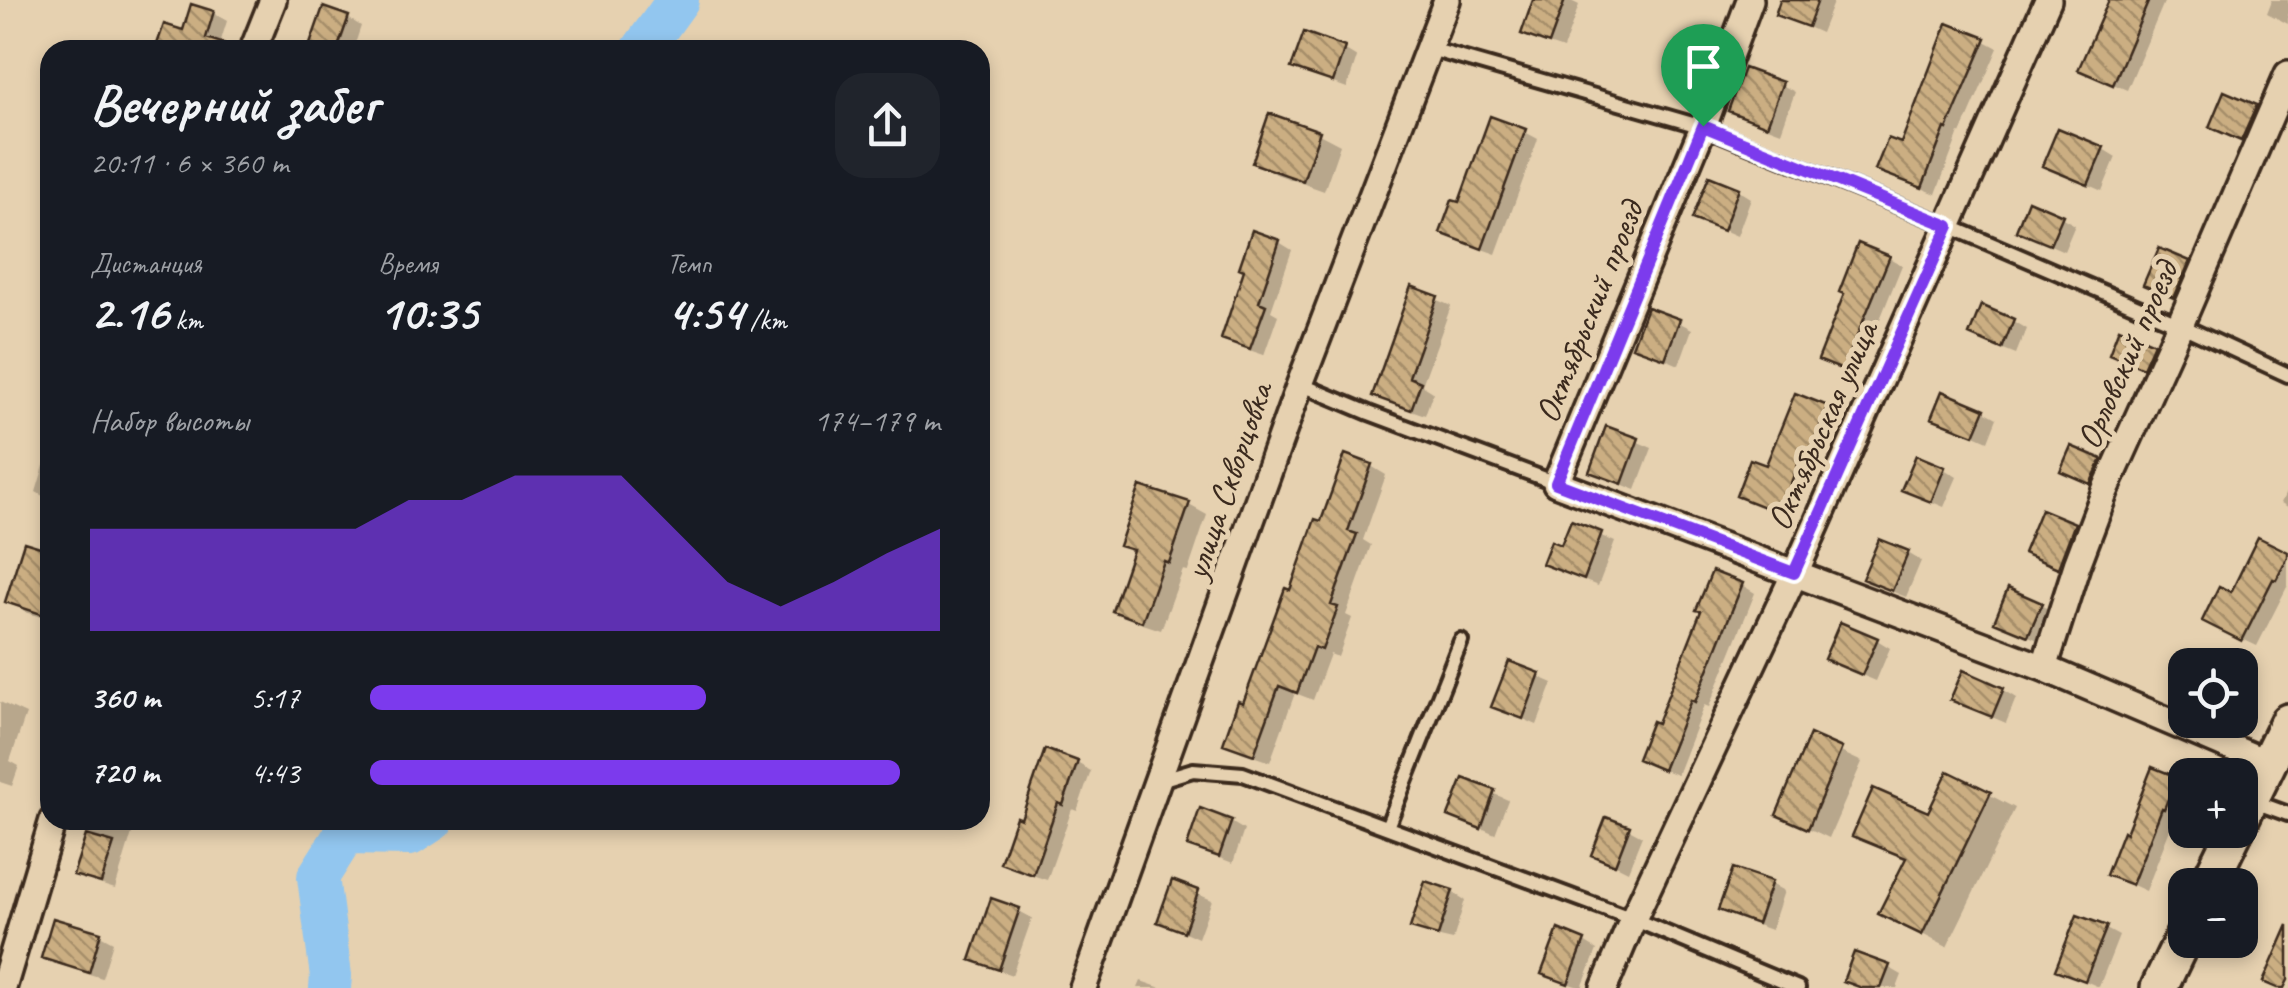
<!DOCTYPE html>
<html lang="ru">
<meta charset="utf-8">
<style>
:root{--surface:#171b24;--page:#20242c;--text:#f1f3f6;--muted:#9ea1a6;--accent:#7c3aed}
body{margin:0;font-family:Caveat,sans-serif;background:var(--page);color:var(--text);height:100vh;display:flex;flex-direction:column;font-size:38px;white-space:nowrap}
*{box-sizing:border-box;margin:0}
p{font-size:32px;color:var(--muted)}
.icon{flex:none;width:55px;height:55px;fill:none;stroke:currentColor;stroke-width:2;stroke-linecap:round;stroke-linejoin:round}
.map{position:relative;flex:1;overflow:hidden}
.side{position:absolute;left:40px;top:40px;width:950px;height:790px;display:flex;flex-direction:column;background:var(--surface);border-radius:30px;box-shadow:0 5px 15px #0003}
.side>*{flex:none}
.buttons{position:absolute;left:2168px;top:648px;display:grid;gap:20px}
.buttons a{display:grid;place-items:center;width:90px;height:90px;border-radius:20px;background:var(--surface);box-shadow:0 5px 15px #0003;font-size:50px}
.pin{position:absolute;display:grid;place-items:center;width:85px;height:85px;color:#fff;margin:-102px -42px;border-radius:50% 50% 50% 0;rotate:-45deg;box-shadow:0 0 10px #0007}
.pin .icon{rotate:45deg}
.round{display:grid;place-items:center;flex:none;width:105px;height:105px;border-radius:30px;background:var(--page)}
.headline{display:flex;align-items:center;justify-content:space-between;height:170px;padding:0 50px}
h1{font-size:55px;font-weight:600;line-height:75px}
.stats{display:grid;grid-template-columns:repeat(3,1fr);gap:15px;height:170px;padding:10px 50px}
.stats div{display:grid;align-content:center}
.stats b{font-size:50px;font-weight:600}
.stats small{font-size:28px;font-weight:400}
.stats p{font-size:28px}
.chart{height:280px;padding:20px 50px}
.chart p{display:flex;justify-content:space-between}
.chart svg{width:100%;height:180px;margin-top:10px;fill:var(--accent);opacity:.7}
ul{padding:0 50px;list-style:none;font-size:32px}
li{display:grid;grid-template-columns:160px 120px 1fr;align-items:center;height:75px}
li i{height:25px;border-radius:12px;background:var(--accent)}
.map>svg:first-child{display:block}
</style>
<div class="map">
<svg width="2288" height="988" viewBox="0 0 2288 988">
<defs>
<pattern id="building-back-hatch" width="6" height="6" patternUnits="userSpaceOnUse" patternTransform="scale(2.5)"><rect width="6" height="6" fill="#cbae82"/><path d="M-1 5l2 2M0 0l6 6M5-1l2 2" fill="none" stroke="#a68e6a"/></pattern>
</defs>
<rect width="100%" height="100%" fill="#e6d1b0"/>
<filter id="ink" filterUnits="userSpaceOnUse"><feTurbulence type="fractalNoise" baseFrequency=".01" numOctaves="2"/><feDisplacementMap in="SourceGraphic" scale="20" xChannelSelector="R" yChannelSelector="G"/><feConvolveMatrix kernelMatrix="1 2 1 2 8 2 1 2 1" color-interpolation-filters="sRGB"/></filter>
<g filter="url(#ink)">
<!-- shadow -->
<path fill="#0003" d="M1536 0H1569L1579 5 1563 49 1537 40 1524 32Z
M1783 0H1834L1821 33 1778 14Z
M2112 0H2165L2127 90 2094 76Z
M2272 0H2288V24L2267 13Z
M193 7 213 13 227 21 218 50H166L184 34Z
M348 18 361 26 353 50H315Z
M1985 41 1998 48 1961 134 1959 133 1936 194 1892 176 1903 146Z
M1344 49 1357 57 1347 88 1308 74 1294 67Z
M1782 85 1795 92 1781 132 1744 118 1731 110Z
M2256 107 2269 115 2255 147 2225 134Z
M1271 117 1319 134 1340 145 1324 191 1276 174 1255 162Z
M1525 132 1538 139 1496 254 1456 240 1443 232 1460 205Z
M2103 149 2116 157 2102 191 2059 172Z
M1738 190 1751 198 1737 236 1696 218Z
M2061 217 2075 225 2064 251 2032 237Z
M1279 242 1292 250 1271 311 1278 315 1264 355 1237 346 1224 338Z
M1889 258 1902 265 1857 376 1821 359Z
M2189 263 2202 271 2188 304 2159 292Z
M1412 289 1451 306 1422 385 1433 392 1425 415 1388 402 1375 394Z
M2013 321 2026 329 2016 354 1986 342Z
M1678 322 1692 329 1679 365 1635 346Z
M2153 345 2166 353 2157 374 2125 360Z
M1827 408 1840 416 1824 455 1819 453 1793 518 1753 502 1767 468Z
M1984 411 1997 418 1988 441 1934 417Z
M1608 429 1652 448 1636 490 1606 478 1592 470Z
M50 446V500L36 492Z
M2101 461 2114 469 2104 490 2077 478Z
M1371 466 1386 475 1363 540 1371 545 1346 615 1352 618 1338 657 1330 654 1313 700 1295 693 1270 762 1241 752 1226 743 1244 706 1291 593 1323 524Z
M1944 469 1957 477 1944 507 1918 496Z
M2288 488V507L2281 503Z
M1189 505 1207 515 1188 571 1183 570 1161 630 1134 621 1115 610 1135 552 1122 544Z
M2043 512 2088 533 2072 574 2039 560Z
M1572 523 1615 542 1598 586 1559 571 1545 563 1563 548Z
M50 553V620L28 613 8 601Z
M1908 553 1921 561 1906 597 1878 586Z
M2288 554V585L2257 646 2219 628 2232 595Z
M1742 585 1755 593 1709 707 1704 705 1677 775 1654 766 1659 726Z
M2041 605 2054 613 2042 642 2011 628Z
M1877 640 1890 648 1876 681 1840 666Z
M1510 664 1553 683 1537 725 1494 706Z
M2003 690 2016 698 2006 723 1966 706Z
M0 702 26 714 10 761 19 766 12 786 0 782Z
M1811 738 1862 762 1829 838 1779 814Z
M1077 763 1091 771 1077 811 1072 809 1047 880 1017 870 1003 862 1022 822Z
M1949 774 2015 808 1947 947 1882 913 1907 860 1880 849 1855 834 1929 815Z
M2176 779 2185 785V798L2178 815 2176 814 2146 891 2109 874 2128 836Z
M1465 781 1508 800 1495 834 1452 815Z
M95 820H147L146 823 136 820 115 889 90 881 76 873Z
M1231 822 1244 830 1233 863 1204 852 1190 844Z
M1629 829 1642 836 1628 871 1594 854Z
M1173 884 1212 900 1198 938 1160 921Z
M1771 884 1784 891 1771 930 1734 917 1721 909Z
M1452 892 1465 900 1453 940 1427 934 1413 926Z
M1019 911 1032 918 1012 975 986 966 973 959Z
M2106 929 2119 936 2099 987 2058 969Z
M100 935 113 942 102 978 57 964 44 957Z
M1584 942 1597 950 1582 988 1557 980 1544 973Z
M1888 967 1902 975 1897 988H1860L1846 980Z
M1141 981 1161 988H1138Z"/>
<g fill="none" stroke-linecap="round" stroke-linejoin="round">
<!-- river -->
<path stroke="#92c6ef" stroke-width="42" d="M642 50 678 0
M330 988 331 976 318 877 345 834 410 835 433 820"/>
</g>
<!-- building -->
<path fill="url(#building-back-hatch)" stroke="#3b2a1e" stroke-width="2.5" d="M1533 0H1565L1549 44 1521 34Z
M1780 0H1818L1808 27 1775 15Z
M2109 0H2149L2113 85 2078 70Z
M191 4 214 11 206 38 231 46 230 50H155L164 24 183 30Z
M323 7 349 16 337 50H308Z
M1947 23 1986 38 1947 129 1945 128 1922 188 1875 170 1888 138 1901 143Z
M1304 32 1345 47 1333 82 1291 68Z
M1744 68 1783 82 1767 126 1728 111Z
M2224 91 2257 105 2241 141 2209 127Z
M1269 113 1320 131 1303 181 1252 163Z
M1490 116 1526 129 1482 249 1440 233 1452 200 1459 202Z
M2058 128 2104 147 2088 185 2042 166Z
M1709 176 1739 188 1723 231 1692 219Z
M2028 200 2063 215 2050 245 2016 231Z
M1252 230 1280 240 1259 302 1266 305 1250 349 1221 339 1244 270 1239 268Z
M1858 243 1890 256 1843 370 1818 360 1844 294 1839 292Z
M2159 248 2190 261 2174 298 2143 285Z
M1411 286 1438 296 1409 377 1421 382 1411 410 1372 396Z
M1981 305 2014 319 2002 349 1969 335Z
M1647 307 1680 319 1665 359 1632 347Z
M2119 328 2154 343 2143 368 2109 354Z
M1942 391 1985 409 1974 435 1931 418Z
M1795 393 1828 406 1811 450 1805 447 1779 513 1736 496 1750 459 1766 465Z
M1606 426 1639 438 1622 484 1589 472Z
M2071 446 2102 459 2090 484 2060 471Z
M1345 454 1372 464 1348 531 1357 534 1331 605 1338 607 1322 650 1314 647 1297 693 1279 686 1254 755 1223 744 1238 701 1243 703 1285 588 1290 590 1315 519 1321 521Z
M1916 455 1945 467 1931 502 1901 490Z
M1140 486 1190 502 1169 563 1164 561 1142 622 1112 611 1133 550 1119 546Z
M2041 509 2075 523 2058 568 2023 553Z
M1571 520 1602 532 1584 580 1542 564 1551 541 1561 545Z
M2258 537 2288 552V557L2276 580 2273 579 2242 641 2202 621 2219 586 2231 592Z
M1879 539 1909 551 1892 591 1862 579Z
M24 542 50 550V596L44 615 5 602Z
M1712 571 1743 583 1695 702 1691 700 1663 770 1637 759 1652 721 1657 723 1701 611 1696 610Z
M2008 588 2042 603 2028 636 1994 622Z
M1840 622 1878 638 1862 675 1824 659Z
M1509 661 1540 673 1523 719 1491 707Z
M1963 670 2004 688 1992 717 1950 700Z
M1810 734 1842 748 1808 829 1776 815Z
M1045 749 1078 761 1063 805 1058 803 1033 875 1000 863 1016 817 1021 819Z
M2152 767 2177 777 2164 809 2162 808 2132 885 2106 875 2123 831 2126 833Z
M1948 771 1991 792 1922 935 1878 914 1906 858 1852 836 1873 788 1928 812Z
M1463 778 1495 790 1481 829 1448 816Z
M1200 808 1232 820 1219 857 1187 846Z
M1606 817 1630 826 1615 865 1591 855Z
M86 835 114 843 101 883 73 875Z
M1733 868 1772 881 1757 924 1718 910Z
M1172 880 1199 890 1184 932 1157 922Z
M1425 881 1453 890 1438 936 1410 928Z
M991 898 1020 908 999 970 970 960Z
M2077 915 2107 926 2085 981 2055 970Z
M53 918 101 932 89 973 41 958Z
M2288 925V980L2284 988H2277L2263 982Z
M1558 929 1585 940 1568 984 1541 974Z
M1854 952 1890 965 1881 988H1862L1843 981Z"/>
<g fill="none" stroke-linecap="round" stroke-linejoin="round">
<!-- lane casing -->
<g stroke="#3b2a1e" stroke-width="20">
<path id="lane" d="M1427 48 1703 127 1949 226 2180 325 2288 375
M1300 384 1369 413 1556 483
M1160 780 1193 770 1243 774 1633 919 1798 988
M2252 801 2288 814
M1387 827 1461 641"/>
</g>
<!-- street casing -->
<g stroke="#3b2a1e" stroke-width="32">
<path id="street" d="M1750 0 1703 127 1556 483 2044 668 2267 763
M253 50 273 0
M2044 668 2077 565 2105 491 2180 325 2288 74
M3 988 53 820
M1083 988 1300 384 1447 0
M1604 988 1633 919 1795 573 2048 0"/>
</g>
<!-- secondary casing -->
<g stroke="#3b2a1e" stroke-width="42">
<path id="secondary" d="M2240 820 2288 722
M2208 885 2235 830
M2159 988 2185 934"/>
</g>
<!-- lane -->
<use href="#lane" stroke="#e6d1b0" stroke-width="12"/>
<!-- street -->
<use href="#street" stroke="#e6d1b0" stroke-width="25"/>
<!-- secondary -->
<use href="#secondary" stroke="#e6d1b0" stroke-width="35"/>
</g>
</g>
<g fill="none" stroke-linecap="round" stroke-linejoin="round" filter="url(#ink)">
<!-- route casing -->
<g stroke="#fff" stroke-width="20">
<path id="route" d="M1703 126 1949 226 1794 573 1556 483Z"/>
</g>
<!-- route -->
<use href="#route" stroke="#7c3aed" stroke-width="12"/>
</g>
<g text-anchor="middle" dominant-baseline="central" stroke-width="10" stroke-linejoin="round" paint-order="stroke">
<!-- street labels -->
<g font-size="35" fill="#3b2a1e" stroke="#e6d1b0">
<text transform="translate(1589 312) rotate(-68)">Октябрьский проезд</text>
<text transform="translate(2127 355) rotate(-66)">Орловский проезд</text>
<text transform="translate(1822 426) rotate(-66)">Октябрьская улица</text>
<text transform="translate(1228 481) rotate(-71)">улица Скворцовка</text>
</g>
</g>
</svg>
<div class="buttons">
<a><svg class="icon" aria-label="locate" viewBox="0 0 24 24"><circle cx="12" cy="12" r="6"/><path d="M12 2v4M12 18v4M2 12h4M18 12h4"/></svg></a>
<a>+</a>
<a>−</a>
</div>
<div class="pin" style="left:1703px;top:126px;background:#1e9e55"><svg class="icon" aria-label="arrive" viewBox="0 0 24 24"><path d="M6 21V4h12l-3 4 3 4H6"/></svg></div>
<section class="side">
<div class="headline"><div><h1>Вечерний забег</h1><p>20:11 · 6 × 360 m</p></div><a class="round"><svg class="icon" aria-label="share" viewBox="0 0 24 24"><path d="M12 15V3M7 8l5-5 5 5M5 13v7h14v-7"/></svg></a></div>
<div class="stats">
<div><p>Дистанция</p><b>2.16<small> km</small></b></div>
<div><p>Время</p><b>10:35</b></div>
<div><p>Темп</p><b>4:54<small> /km</small></b></div>
</div>
<div class="chart"><p><span>Набор высоты</span>174–179 m</p>
<svg viewBox="0 0 160 44" preserveAspectRatio="none"><path d="M0 44V19L10 19L20 19L30 19L40 19L50 19L60 12L70 12L80 6L90 6L100 6L110 19L120 32L130 38L140 32L150 25L160 19V44z"/></svg>
</div>
<ul>
<li><b>360 m</b>5:17<i style="width:59%"></i></li>
<li><b>720 m</b>4:43<i style="width:93%"></i></li>
</ul>
</section>
</div>
